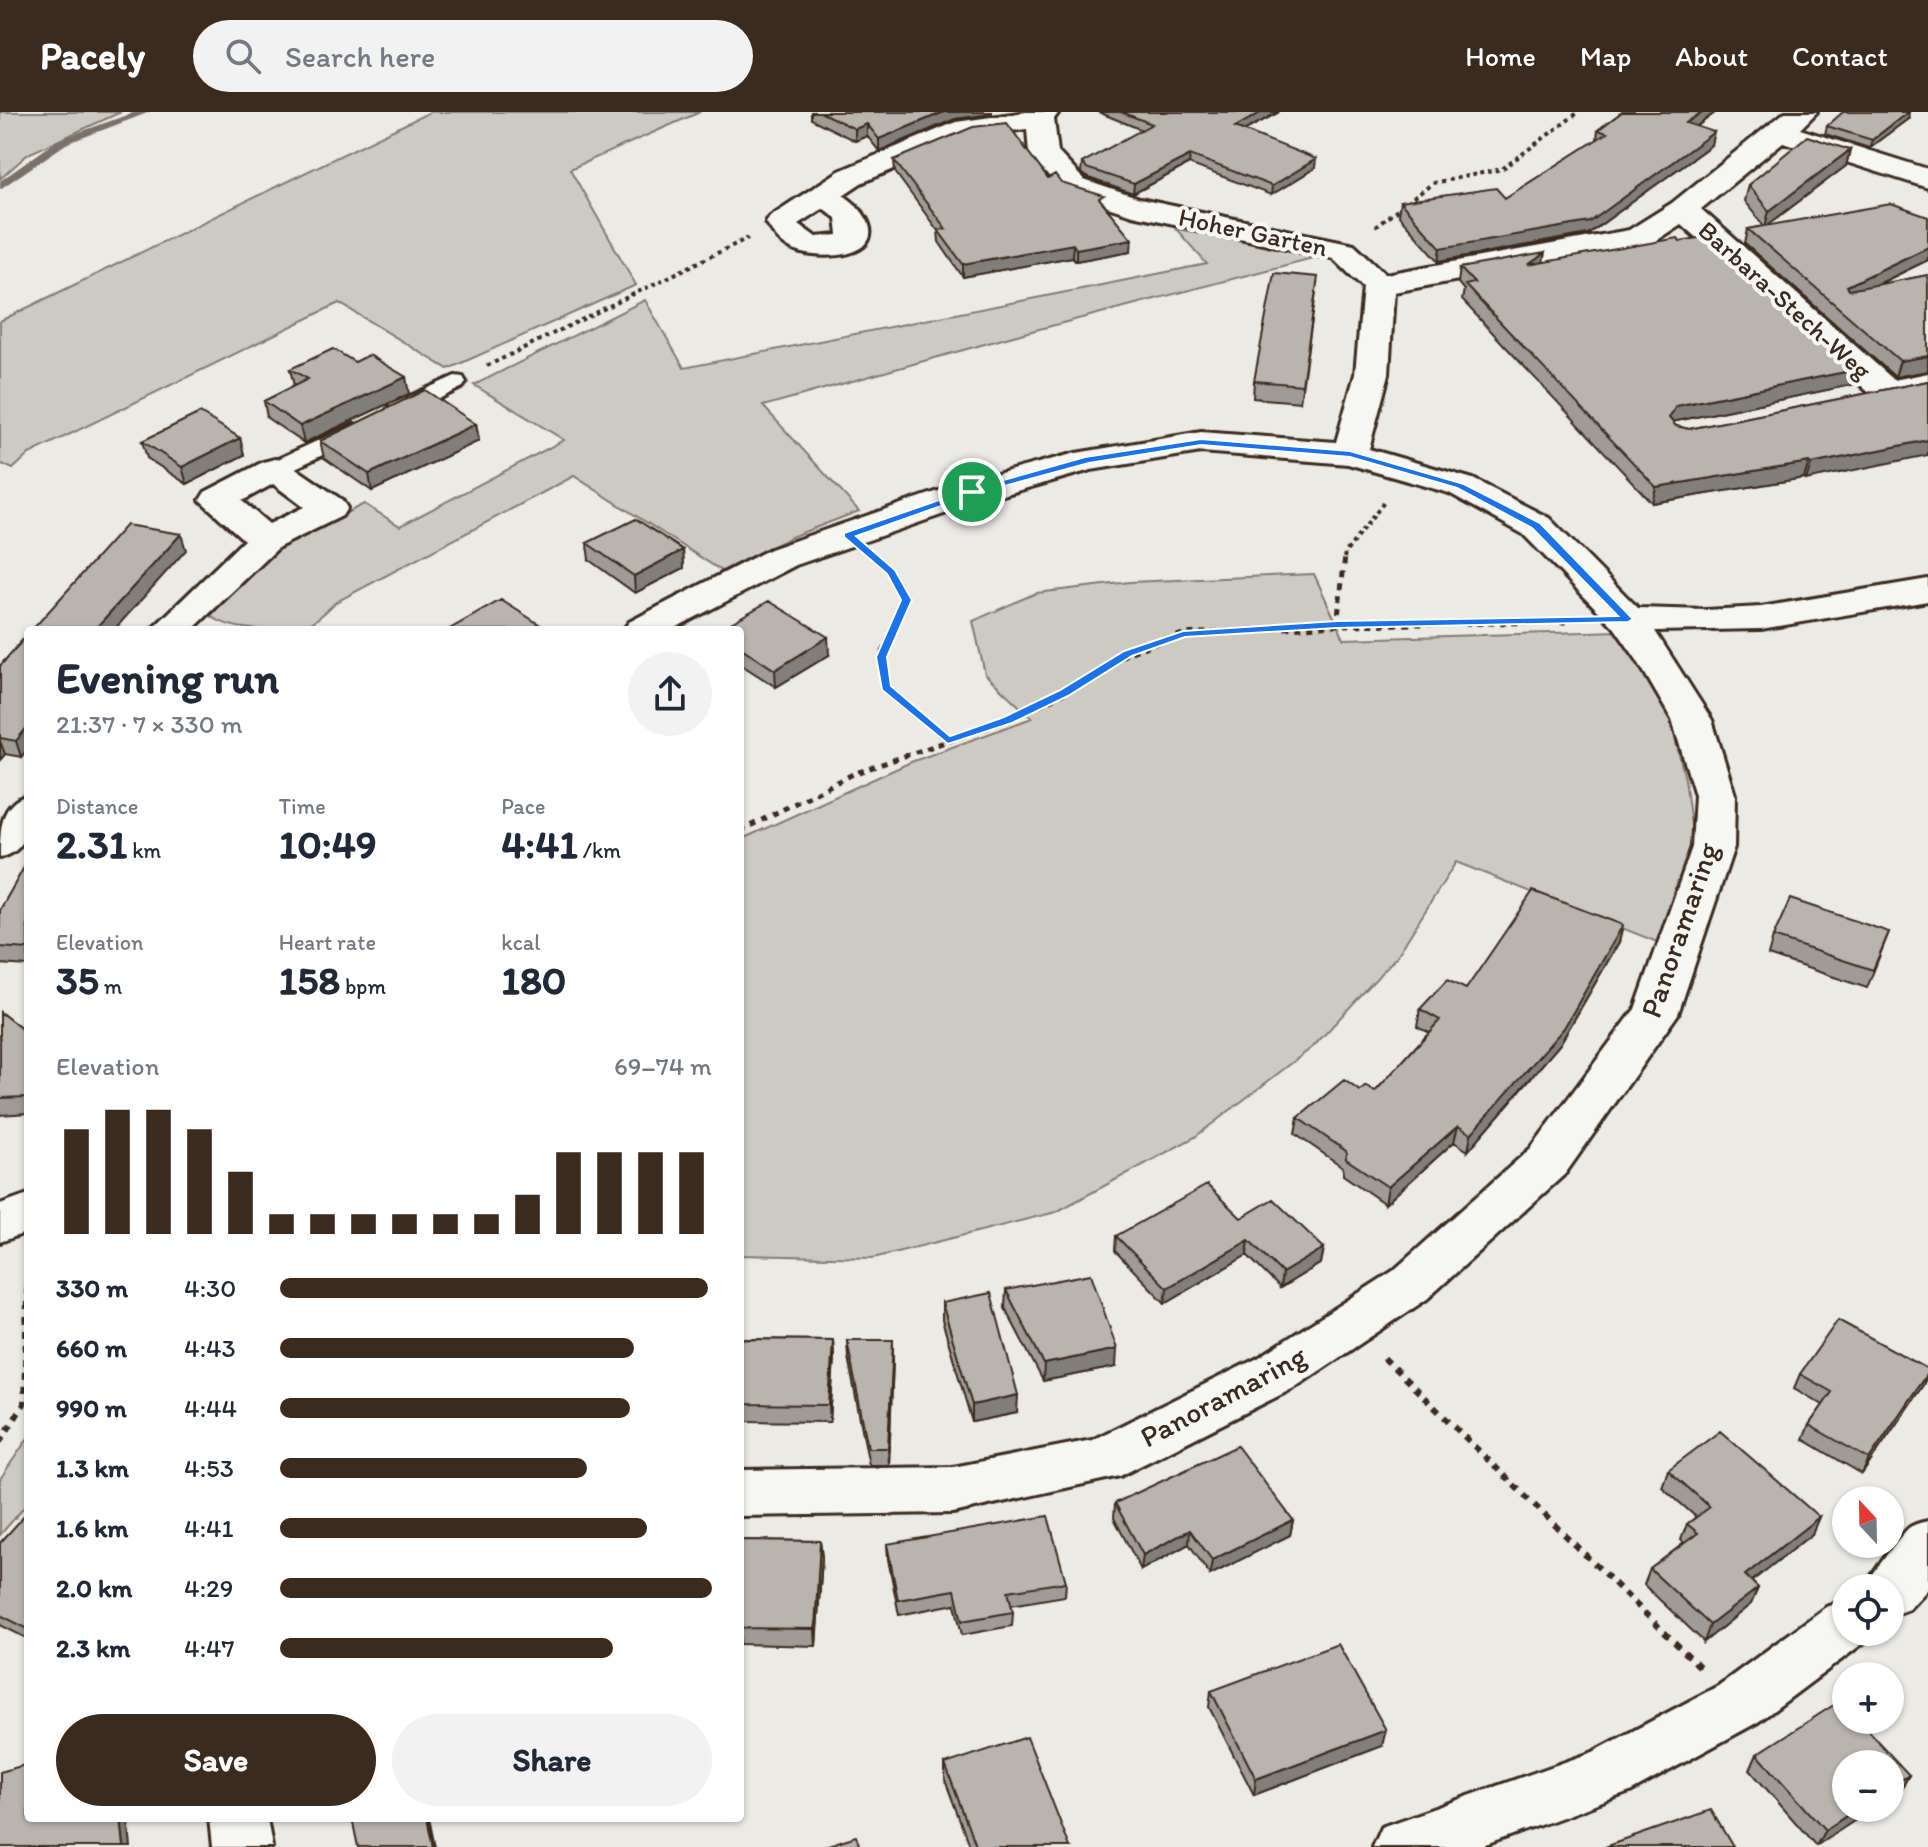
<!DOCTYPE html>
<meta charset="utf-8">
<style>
:root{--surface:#fff;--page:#f2f2f3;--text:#1f2937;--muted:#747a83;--accent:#3b2a1e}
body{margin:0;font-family:Itim,sans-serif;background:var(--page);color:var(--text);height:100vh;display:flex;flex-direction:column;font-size:30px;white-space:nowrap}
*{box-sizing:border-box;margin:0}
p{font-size:26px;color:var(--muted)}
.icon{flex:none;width:44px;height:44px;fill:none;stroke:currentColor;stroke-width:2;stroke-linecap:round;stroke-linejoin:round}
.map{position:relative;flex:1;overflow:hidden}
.details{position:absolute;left:24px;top:514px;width:720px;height:1196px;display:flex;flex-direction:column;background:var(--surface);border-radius:8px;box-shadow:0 2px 6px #0004}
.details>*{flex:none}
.needle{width:52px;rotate:338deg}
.buttons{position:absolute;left:1832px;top:1374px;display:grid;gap:16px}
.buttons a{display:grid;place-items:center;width:72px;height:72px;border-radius:50%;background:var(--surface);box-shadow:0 2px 6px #0004;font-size:40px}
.pin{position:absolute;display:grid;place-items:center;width:68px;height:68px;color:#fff;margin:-34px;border:4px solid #fff;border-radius:50%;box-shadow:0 2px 8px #0007}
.round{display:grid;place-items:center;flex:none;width:84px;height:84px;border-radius:42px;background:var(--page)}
.summary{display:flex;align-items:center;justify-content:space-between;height:136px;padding:0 32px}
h1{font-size:44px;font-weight:700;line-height:60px}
.metrics{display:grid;grid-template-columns:repeat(3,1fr);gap:12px;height:136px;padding:8px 32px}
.metrics div{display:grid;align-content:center}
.metrics b{font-size:40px;font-weight:700}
.metrics small{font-size:22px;font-weight:400}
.metrics p{font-size:22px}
.chart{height:224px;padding:16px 32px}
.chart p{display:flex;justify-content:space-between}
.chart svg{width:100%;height:144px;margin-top:8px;stroke:var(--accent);stroke-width:6}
.action{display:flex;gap:16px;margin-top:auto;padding:16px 32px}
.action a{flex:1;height:92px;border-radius:48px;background:var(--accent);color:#fff;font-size:32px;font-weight:700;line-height:92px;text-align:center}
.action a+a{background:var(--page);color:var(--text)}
ul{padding:0 32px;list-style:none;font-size:26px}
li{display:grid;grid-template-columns:128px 96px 1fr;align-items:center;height:60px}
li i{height:20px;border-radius:10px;background:var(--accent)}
header{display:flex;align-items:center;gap:48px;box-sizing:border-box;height:112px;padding:0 40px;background:var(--accent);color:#fff}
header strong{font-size:38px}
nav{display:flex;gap:44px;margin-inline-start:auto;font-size:28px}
.search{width:560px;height:72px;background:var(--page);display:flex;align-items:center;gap:20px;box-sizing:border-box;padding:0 28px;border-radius:44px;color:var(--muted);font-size:30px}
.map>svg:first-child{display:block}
</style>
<header>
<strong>Pacely</strong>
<div class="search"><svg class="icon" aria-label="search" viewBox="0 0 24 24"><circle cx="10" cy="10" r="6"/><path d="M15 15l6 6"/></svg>Search here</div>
<nav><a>Home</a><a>Map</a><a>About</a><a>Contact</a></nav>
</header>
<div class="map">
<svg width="1928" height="1735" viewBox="0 0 1928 1735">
<rect width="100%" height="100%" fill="#ebeae5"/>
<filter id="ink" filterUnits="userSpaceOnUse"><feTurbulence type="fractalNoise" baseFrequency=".0125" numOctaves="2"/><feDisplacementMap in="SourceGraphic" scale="16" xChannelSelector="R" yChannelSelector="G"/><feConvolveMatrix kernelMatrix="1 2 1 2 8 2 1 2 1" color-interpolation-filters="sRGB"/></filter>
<g filter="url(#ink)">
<!-- green -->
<path fill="#cdcac4" stroke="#847a71" stroke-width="2" d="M0 0H121L28 42 0 67Z
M430 0H700L570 57 636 173 448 257 339 191 29 342 13 357 0 351V209Z
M1176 117 1273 133 1313 146 1024 221 763 294 859 399 791 425 722 459 574 364 336 490C329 496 320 506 311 511 286 522 232 520 211 504L252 454 283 433 364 392 400 414 564 328 474 273 645 188 684 256 1207 152Z
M1314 462 1344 527 1621 519 1669 602 1685 667 1693 728 1662 832 1456 750 1397 844 1314 934 1195 1025 1056 1100 873 1146 740 1143V728L911 650 1032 606 985 562 973 509 1036 481 1130 470Z
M28 1326V1391L0 1423V1367Z"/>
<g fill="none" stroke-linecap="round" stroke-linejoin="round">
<!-- stream -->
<path fill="#7c7167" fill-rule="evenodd" d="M135 0H150L66 32 0 77V69L58 28Z"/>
<!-- lane casing -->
<g stroke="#3b2a1e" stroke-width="6">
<path id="lane" d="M455 264 463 265 466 270 463 275 406 303H390L387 298 390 293Z
M354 312 362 314 365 319 362 324 283 362H267L264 357 267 352Z"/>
</g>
<!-- street casing -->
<g stroke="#3b2a1e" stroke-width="6">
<path id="street" d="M1026 0H1059L1054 7 1058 40 1084 68 1140 87 1354 132 1386 162 1629 118 1672 91 1785 0H1817L1800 17 1928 57V76L1783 30 1701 97 1894 268 1928 261V281L1887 289 1875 286 1681 112 1649 133 1638 135 1394 180 1389 262 1369 337 1473 367 1549 406 1638 496 1706 498 1761 495 1928 467V489L1761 517 1655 519 1712 608 1735 683 1734 735 1678 902 1565 1062 1427 1187 1294 1276 1120 1364 953 1401 740 1404V1358L953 1355 1092 1328 1258 1246 1393 1159 1531 1036 1635 897 1692 735 1695 683 1672 608 1637 548 1614 515 1523 422 1449 381 1348 352 1201 340 1091 358 985 388 796 453 671 518H623L629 510 770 437 959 372 1076 341 1201 320 1336 330 1355 262 1363 175 1333 146 1132 103 1062 80 1029 42 1027 17 972 24 861 71 843 83C857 91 882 117 864 134 847 148 803 146 786 134 777 128 772 119 766 110L770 104 839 59 956 10ZM823 96 836 106 838 123 816 125 798 112Z
M275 347 287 350 342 388 347 396 342 404 279 435 192 518H151L244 428 200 388 205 380 263 350ZM273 372 304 395 269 412 242 389Z
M28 683C28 711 32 737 0 746 0 717 0 691 28 683Z
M28 1082V1120L0 1130V1092Z
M1928 1409V1477L1909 1497 1890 1504V1476H1864C1868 1468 1903 1419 1910 1415 1915 1412 1923 1410 1928 1409Z
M1846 1487V1520H1870L1866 1529 1758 1610 1630 1680 1480 1735H1372L1381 1715 1593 1640 1718 1574 1826 1495Z
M209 1706H267L272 1735H212Z"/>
</g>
<!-- path-far2 -->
<path stroke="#3b2a1e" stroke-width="4" stroke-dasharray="4 4" stroke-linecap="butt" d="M1375 115 1433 71 1502 57 1579 0
M487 254 748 126
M1344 446 1345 441 1385 389"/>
<!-- path-far1 -->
<path stroke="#3b2a1e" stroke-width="5" stroke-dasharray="6 6" stroke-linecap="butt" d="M882 452 891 460 906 488 881 545 886 575 947 628
M1337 513 1345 444
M740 719 853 662 1008 608 1064 581 1128 541 1183 522 1337 513 1571 510"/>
<!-- path -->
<path stroke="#3b2a1e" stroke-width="6" stroke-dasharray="7 7" stroke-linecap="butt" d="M1384 1246 1700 1555
M0 1330 24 1292 28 1151"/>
<!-- lane -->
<use href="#lane" fill="#f6f6f2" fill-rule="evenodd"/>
<!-- street -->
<use href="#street" fill="#f6f6f2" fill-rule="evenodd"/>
</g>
<!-- wall -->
<path fill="#a09b96" stroke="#3b2a1e" stroke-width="2" d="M811 0H992V2L955 7 879 39 867 24 855 29 811 7Z
M1098 0H1279L1245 18 1315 56 1271 83 1189 52 1133 82 1086 65 1081 61 1082 51 1142 18Z
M1622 0H1716L1696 15 1711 33 1588 122 1439 149 1398 103 1400 90 1505 86 1597 28 1598 18Z
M1908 7 1869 36 1825 22 1827 14Z
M1850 38 1846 54 1766 114 1928 105V148L1877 173 1928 163 1895 265 1745 132 1748 117 1764 114 1744 89 1748 73Z
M894 48 1048 67 1061 71 1104 92 1131 139 1076 149 1072 145 963 165 939 130 938 119 895 60Z
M1543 150 1860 257 1856 272 1672 310 1676 314 1689 317 1928 269 1806 368 1804 366 1652 391 1462 188 1464 178 1458 171 1460 156Z
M1316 181 1300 290 1253 286 1254 269Z
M355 250 409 282 304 331 267 306 264 289 294 274 290 257Z
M476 312 479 329 372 379 324 346 320 329Z
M240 326 244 343 187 372 147 346 142 329Z
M587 431 683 438 684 456 635 481 589 448Z
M740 518 829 543 776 575 740 552Z
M28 522V637L21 645 5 642 0 648V554Z
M28 750V854L0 852V798Z
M1889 820 1867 876 1768 843 1773 825Z
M1619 830 1560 932 1468 1039 1454 1030 1385 1092 1343 1063V1055L1295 1022 1298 1006 1360 979 1375 980 1429 920 1417 914 1420 897 1466 877Z
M0 900 28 922V1001L0 1003Z
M1241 1106 1324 1136 1321 1151 1280 1176 1247 1143 1165 1191 1115 1139 1116 1124Z
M1006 1178 1116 1255 1043 1269 1005 1196Z
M942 1191 1017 1301 972 1310 942 1208Z
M740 1227 833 1228 834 1245 830 1310 740 1309Z
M847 1228 893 1246 889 1353H869L848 1245Z
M1928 1257V1262L1923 1273 1862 1362 1803 1327 1809 1313 1823 1293 1794 1276 1800 1262Z
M1668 1358 1812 1422 1751 1469 1758 1476 1751 1492 1704 1530 1644 1473 1650 1457 1684 1431 1681 1428 1687 1412 1696 1405 1662 1375Z
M1115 1391 1293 1408 1290 1423 1210 1463 1189 1432 1141 1458 1114 1406Z
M28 1401V1527L0 1513V1431Z
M740 1428 820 1429 822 1446 816 1534 740 1532Z
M887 1432 1066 1470 1065 1484 1011 1493 1013 1500 1012 1514 962 1523 955 1492 899 1503 888 1447Z
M1211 1579 1382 1634 1254 1683 1209 1595Z
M1757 1642 1909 1663 1900 1679 1846 1696 1816 1734 1750 1658Z
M945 1652 1070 1735H970L945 1668Z"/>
<!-- shaded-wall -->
<path fill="#827e7a" stroke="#3b2a1e" stroke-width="2" d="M944 0H992V2L955 7 879 39V27Z
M1262 0H1279L1234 24 1235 15Z
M1702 0H1716L1683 24 1686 11Z
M1908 0H1909L1908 7 1869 36 1872 28Z
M867 12V24L855 29V17Z
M1714 20 1711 33 1588 122 1439 149 1441 136Z
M1850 38 1846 54 1765 115 1769 99Z
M1190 43 1189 52 1133 82 1134 72Z
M1316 47 1315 56 1271 83 1272 74Z
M1132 127 1131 139 1076 149V137Z
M1073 132 1072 145 963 165V152Z
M1928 135V148L1843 189 1847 174Z
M1545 141 1542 156 1528 153Z
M1928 244V259L1895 265 1900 249Z
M1860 257 1856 272 1672 310 1669 306 1676 294Z
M406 265 409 282 304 331 300 314Z
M476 312 479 329 372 379 369 362Z
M240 326 244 343 187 372 182 355Z
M1928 328V343L1806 368 1811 352Z
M1809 350 1804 366 1652 391 1656 375Z
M181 422 186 438 114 518H94Z
M683 438 684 456 635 481 634 464Z
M828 525 829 543 776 575 775 558Z
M28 614V637L21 645 16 629Z
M0 629 5 642 0 648Z
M1623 813 1619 830 1560 932 1468 1039 1471 1022Z
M1458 1014 1454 1030 1385 1092 1388 1075Z
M1249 1128 1247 1143 1165 1191 1167 1176Z
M1324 1136 1321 1151 1280 1176 1282 1161Z
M833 1228 834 1245 830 1310 829 1293Z
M893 1228V1246L889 1353 888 1336Z
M1117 1237 1116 1255 1043 1269 1044 1252Z
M1928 1260 1923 1273 1862 1362 1869 1347Z
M1018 1283 1017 1301 972 1310V1293Z
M1819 1405 1812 1422 1738 1480 1745 1463Z
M1293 1408 1290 1423 1210 1463 1212 1448Z
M1190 1418 1189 1432 1141 1458 1143 1443Z
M820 1429 822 1446 816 1534 815 1517Z
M1758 1476 1751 1492 1704 1530 1710 1513Z
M1386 1618 1382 1634 1254 1683 1256 1667Z
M1909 1663 1900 1679 1890 1685V1675Z
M1858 1696H1874L1816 1734 1825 1718Z
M121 1706H128L131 1735H124Z
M427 1706H429L435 1735H433Z"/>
<!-- building -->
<path fill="#bab4ae" stroke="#3b2a1e" stroke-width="2" d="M820 0H944L879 27 867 12 855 17Z
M1121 0H1262L1235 15 1316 47 1272 74 1190 43 1134 72 1086 56 1082 51 1152 12Z
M1622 0H1702L1686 11 1714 20 1590 110 1441 136 1400 90 1496 76 1505 86 1607 21 1598 18Z
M1843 0H1908L1872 28 1827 14Z
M1007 11 1048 67 1055 63 1061 71 1104 84 1099 87 1132 127 1076 137 1073 132 963 152 938 118 946 117 894 48 973 15Z
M1807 24 1850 38 1769 99 1748 73Z
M1891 92 1928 105V135L1847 174 1849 178 1928 163V244L1900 249 1748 117Z
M1710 124 1860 257 1676 294 1669 306 1676 314 1689 317 1928 269V328L1811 352 1809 350 1656 375 1465 173 1474 171 1460 156 1545 141 1528 153 1677 126 1680 129Z
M1274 161 1318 165 1302 273 1254 269Z
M333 237 355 250 369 243 406 265 300 314 264 289 308 267 290 257Z
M425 278 476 312 369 362 320 329Z
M200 301 240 326 182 355 142 329Z
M636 407 683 438 634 464 587 431Z
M126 413 181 422 94 518H32Z
M501 488 542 514 535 518H448Z
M769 489 828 525 775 558 740 535V518H719Z
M28 522V614L16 629 0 626V554Z
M27 750 28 837 0 835V798Z
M1533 779 1623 813 1564 916 1471 1022 1458 1014 1388 1075 1346 1047V1039L1298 1006 1344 968 1360 979 1366 974 1375 980 1440 908 1420 897 1447 868 1466 877Z
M1790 787 1889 820 1873 858 1773 825Z
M0 900 28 922V985L0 986Z
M1207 1073 1241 1106 1273 1087 1324 1136 1282 1161 1249 1128 1167 1176 1116 1124Z
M1091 1162 1117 1237 1044 1252 1006 1178Z
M991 1181 1018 1283 972 1293 942 1191Z
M1838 1208 1928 1257V1260L1869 1347 1809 1313 1832 1280 1800 1262Z
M740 1227 833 1228 829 1293 740 1292Z
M847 1228H893L888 1336H868Z
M1720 1319 1819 1405 1745 1463 1758 1476 1710 1513 1650 1457 1698 1421 1687 1412 1710 1395 1668 1358Z
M1237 1334 1293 1408 1212 1448 1190 1418 1143 1443 1115 1391Z
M27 1401H28V1517L0 1503V1431Z
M1048 1404 1066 1470 1008 1479 1013 1500 962 1509 955 1478 898 1488 887 1432Z
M740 1428 820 1429 815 1517 740 1516Z
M1338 1532 1386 1618 1256 1667 1211 1579Z
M1840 1589 1846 1596V1608H1858L1909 1663 1890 1675V1652H1846V1696H1858L1825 1718 1757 1642Z
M1027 1625 1070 1735H976L945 1652Z
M28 1652V1706H121L124 1735H0V1660Z
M1711 1698 1733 1735H1605Z
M352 1706H427L433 1735H358Z
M856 1724 860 1735H822Z"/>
</g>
<!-- route -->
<path fill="#1a73e8" stroke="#fff" stroke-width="2" fill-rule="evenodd" d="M1201 327 1350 339 1464 372 1540 411 1633 507 1628 510 1337 516 1185 525 1132 544 1068 584 1012 611 948 632 882 578 876 545 901 488 887 462 844 425V421L968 378 1085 345ZM1201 333 1350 345 1457 376 1532 416 1618 504 1337 509 1183 519 1124 539 1060 578 1004 605 950 624 891 574 887 545 912 488 895 458 856 424 975 382 1089 351Z"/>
<g text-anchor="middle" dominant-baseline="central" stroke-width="8" stroke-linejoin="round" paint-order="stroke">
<!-- far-street labels -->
<g font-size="26" fill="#3b2a1e" stroke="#f6f6f2">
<text transform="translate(1253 120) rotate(12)">Hoher Garten</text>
<text transform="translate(1785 188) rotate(42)">Barbara-Stech-Weg</text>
</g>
<!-- street labels -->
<g font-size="30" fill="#3b2a1e" stroke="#f6f6f2">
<text transform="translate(1679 818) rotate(-71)">Panoramaring</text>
<text transform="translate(1223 1284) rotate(-28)">Panoramaring</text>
</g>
</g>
</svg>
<div class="buttons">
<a><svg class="needle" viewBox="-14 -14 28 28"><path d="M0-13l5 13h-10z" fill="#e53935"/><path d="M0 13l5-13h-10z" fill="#747a83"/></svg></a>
<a><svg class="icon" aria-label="locate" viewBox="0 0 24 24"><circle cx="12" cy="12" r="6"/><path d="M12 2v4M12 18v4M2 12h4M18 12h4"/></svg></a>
<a>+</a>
<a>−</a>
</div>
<div class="pin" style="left:972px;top:380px;background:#1e9e55"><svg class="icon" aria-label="arrive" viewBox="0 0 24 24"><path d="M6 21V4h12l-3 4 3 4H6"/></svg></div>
<section class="details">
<div class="summary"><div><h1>Evening run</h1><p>21:37 · 7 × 330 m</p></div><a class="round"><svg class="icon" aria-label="share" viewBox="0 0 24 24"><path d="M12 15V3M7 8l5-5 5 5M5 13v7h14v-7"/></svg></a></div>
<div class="metrics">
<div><p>Distance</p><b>2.31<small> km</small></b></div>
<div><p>Time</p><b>10:49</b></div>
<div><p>Pace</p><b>4:41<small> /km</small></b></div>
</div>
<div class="metrics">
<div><p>Elevation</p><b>35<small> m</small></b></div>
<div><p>Heart rate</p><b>158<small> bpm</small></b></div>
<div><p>kcal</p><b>180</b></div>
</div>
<div class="chart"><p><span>Elevation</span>69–74 m</p>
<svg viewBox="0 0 160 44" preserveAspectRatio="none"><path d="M5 44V12M15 44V6M25 44V6M35 44V12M45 44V25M55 44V38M65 44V38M75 44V38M85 44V38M95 44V38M105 44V38M115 44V32M125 44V19M135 44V19M145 44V19M155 44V19"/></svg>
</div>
<ul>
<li><b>330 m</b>4:30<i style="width:99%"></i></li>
<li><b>660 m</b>4:43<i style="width:82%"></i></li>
<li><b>990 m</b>4:44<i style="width:81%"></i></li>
<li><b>1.3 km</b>4:53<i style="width:71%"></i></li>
<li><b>1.6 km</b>4:41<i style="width:85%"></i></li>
<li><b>2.0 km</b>4:29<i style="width:100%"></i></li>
<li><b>2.3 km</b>4:47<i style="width:77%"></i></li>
</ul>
<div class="action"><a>Save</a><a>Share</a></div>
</section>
</div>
